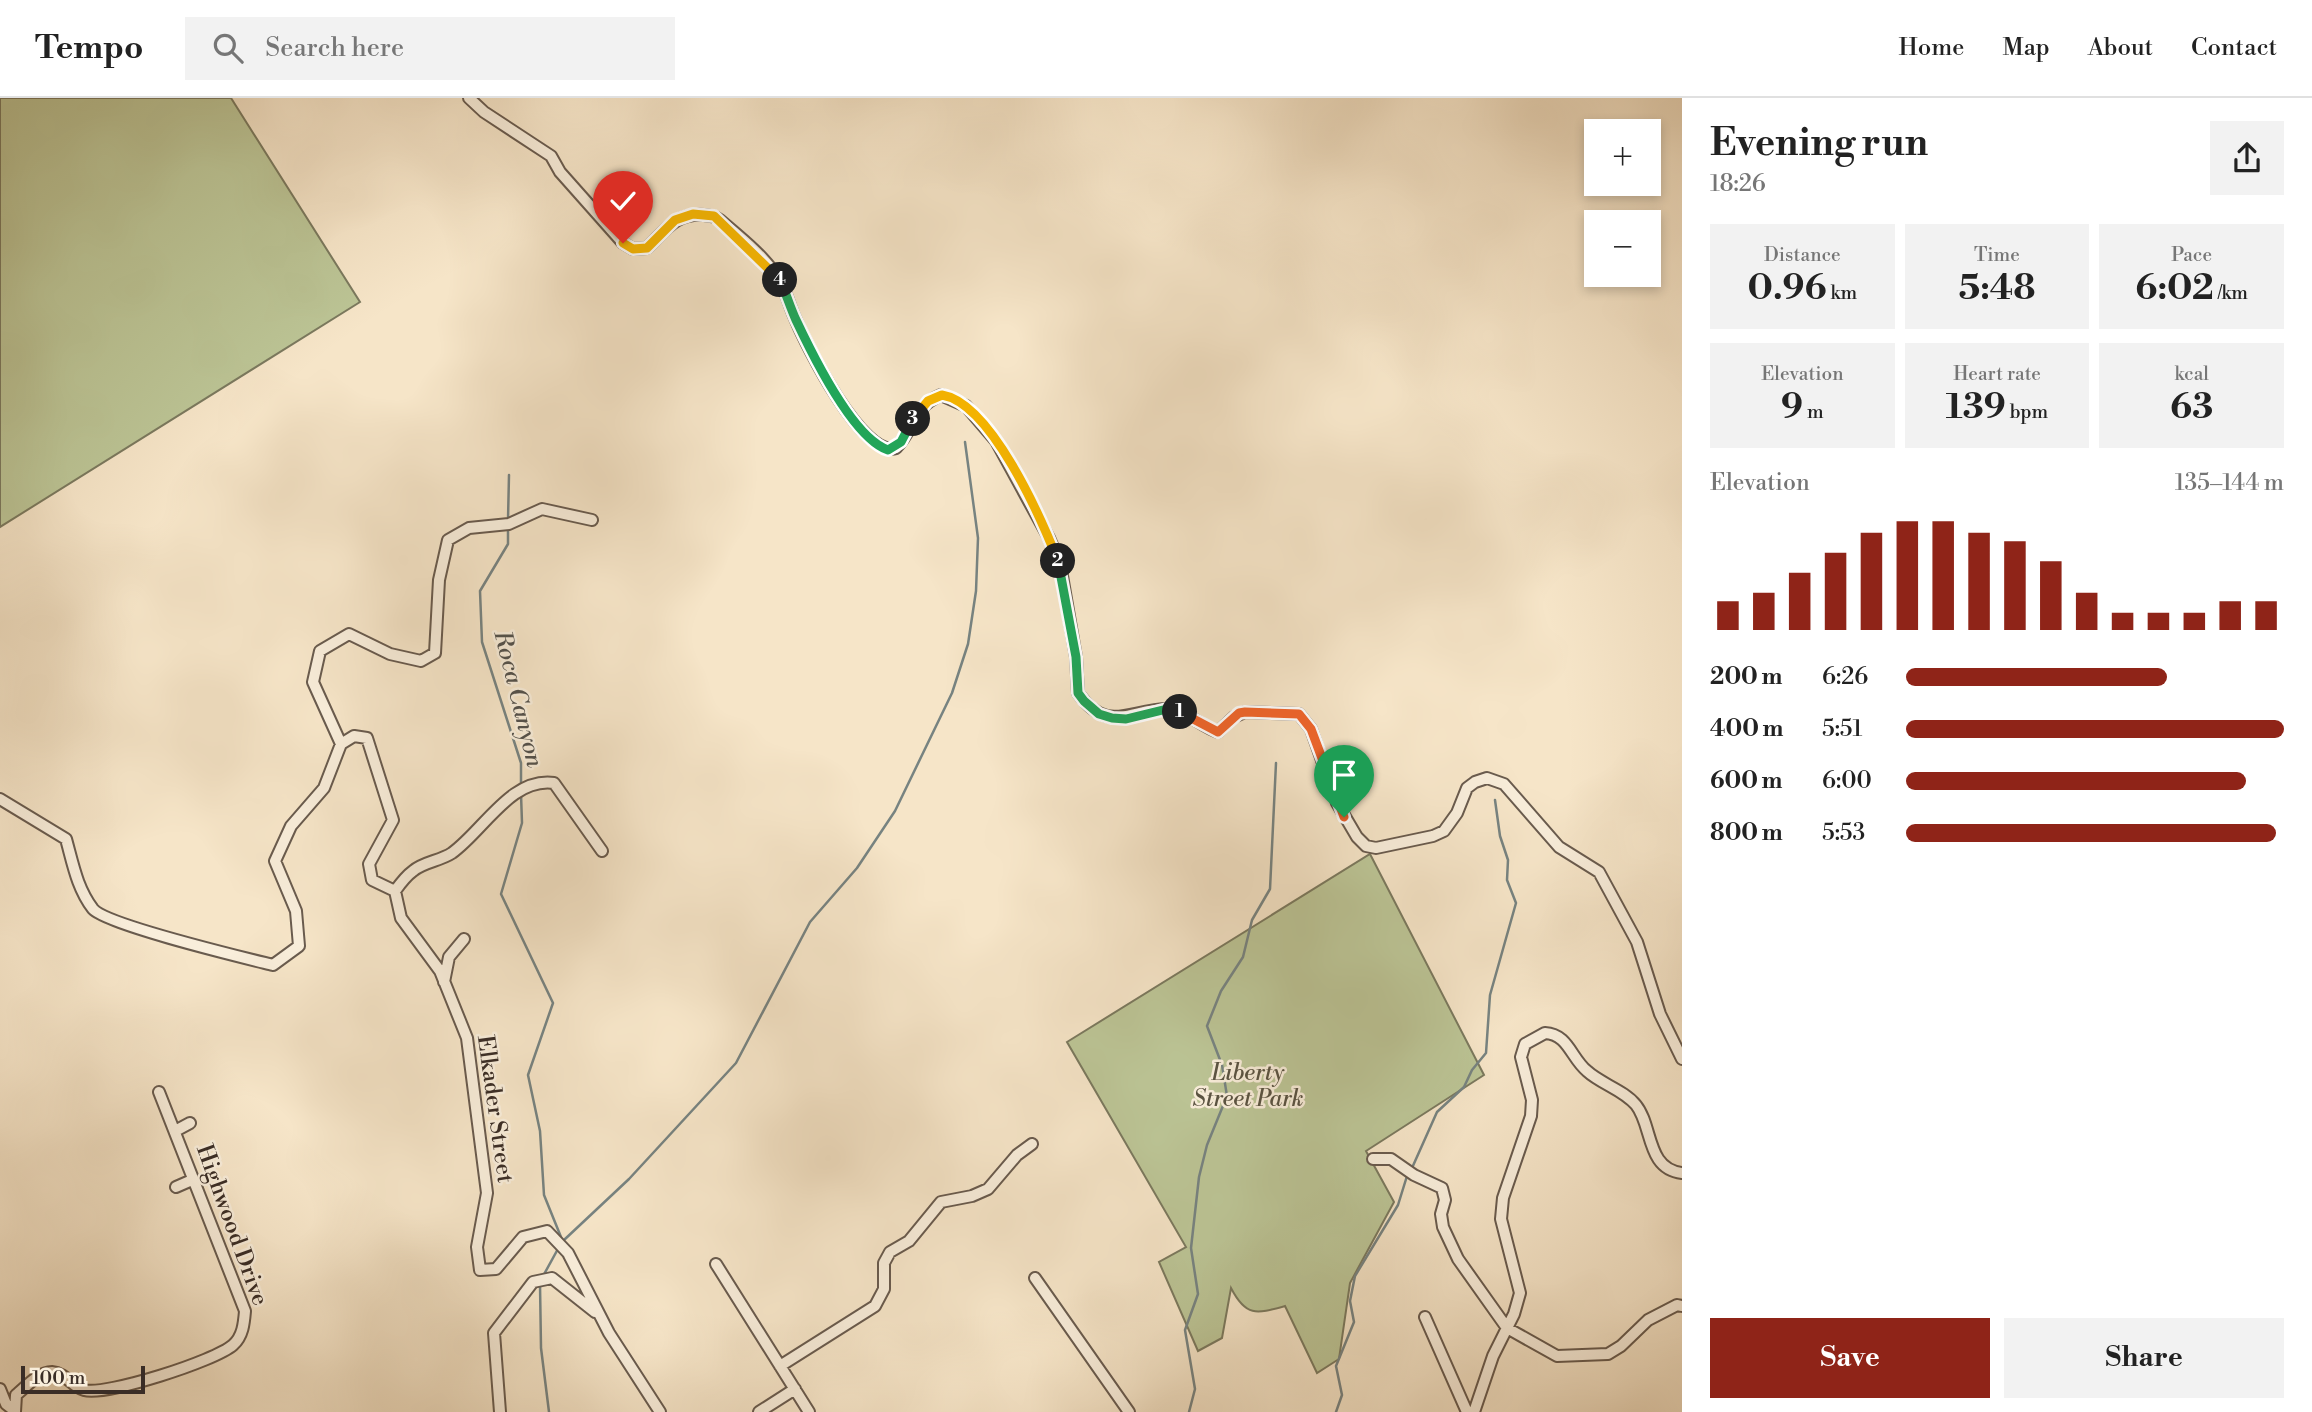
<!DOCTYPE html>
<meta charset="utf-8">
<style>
:root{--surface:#fff;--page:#f2f2f2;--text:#222;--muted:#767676;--line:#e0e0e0;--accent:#8f2418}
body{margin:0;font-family:"Libre Bodoni",serif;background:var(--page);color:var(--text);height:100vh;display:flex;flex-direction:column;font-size:26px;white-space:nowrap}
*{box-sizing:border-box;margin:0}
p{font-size:23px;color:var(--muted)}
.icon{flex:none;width:38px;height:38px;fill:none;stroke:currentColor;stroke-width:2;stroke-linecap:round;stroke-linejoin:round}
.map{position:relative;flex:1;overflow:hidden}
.drawer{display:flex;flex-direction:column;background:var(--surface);width:630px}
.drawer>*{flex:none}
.tools{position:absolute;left:1584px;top:21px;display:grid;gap:14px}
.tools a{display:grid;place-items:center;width:77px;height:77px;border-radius:0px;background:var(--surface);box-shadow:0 4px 10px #0003;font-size:35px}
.scale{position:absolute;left:21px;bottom:18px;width:124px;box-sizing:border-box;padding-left:7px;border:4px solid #3a2d26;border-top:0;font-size:19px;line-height:24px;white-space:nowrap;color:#3a2d26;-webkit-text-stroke:5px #f9eedb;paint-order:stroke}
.pin{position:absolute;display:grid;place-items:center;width:60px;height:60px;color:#fff;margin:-72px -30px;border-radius:50% 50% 50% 0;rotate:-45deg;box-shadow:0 0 7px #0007}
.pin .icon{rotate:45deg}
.km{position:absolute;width:35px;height:35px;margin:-18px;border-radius:50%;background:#222;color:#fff;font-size:19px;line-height:35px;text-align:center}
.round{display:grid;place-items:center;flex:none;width:74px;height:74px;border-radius:0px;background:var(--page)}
.overview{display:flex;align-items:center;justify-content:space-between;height:119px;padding:0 28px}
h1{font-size:38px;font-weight:700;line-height:52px}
.metrics{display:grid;grid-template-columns:repeat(3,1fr);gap:10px;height:119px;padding:7px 28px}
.metrics div{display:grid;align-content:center;border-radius:0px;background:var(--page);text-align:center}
.metrics b{font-size:35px;font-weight:700}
.metrics small{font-size:19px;font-weight:400}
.metrics p{font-size:19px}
.chart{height:196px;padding:14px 28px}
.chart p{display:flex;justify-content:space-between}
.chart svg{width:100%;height:126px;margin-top:7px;stroke:var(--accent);stroke-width:6}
.action{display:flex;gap:14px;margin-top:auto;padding:14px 28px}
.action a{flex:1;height:80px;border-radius:0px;background:var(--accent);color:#fff;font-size:28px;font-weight:700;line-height:80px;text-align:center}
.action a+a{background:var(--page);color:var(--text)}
ul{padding:0 28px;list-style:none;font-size:23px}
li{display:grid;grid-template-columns:112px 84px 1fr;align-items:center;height:52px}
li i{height:18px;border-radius:9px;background:var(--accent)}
header{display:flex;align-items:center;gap:42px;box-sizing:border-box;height:98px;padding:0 35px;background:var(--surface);border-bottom:2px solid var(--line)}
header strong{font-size:33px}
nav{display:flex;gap:38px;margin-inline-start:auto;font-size:24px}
.search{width:490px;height:63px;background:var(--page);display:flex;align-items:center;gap:18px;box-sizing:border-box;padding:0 24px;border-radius:0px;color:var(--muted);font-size:26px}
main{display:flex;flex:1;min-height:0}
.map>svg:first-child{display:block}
</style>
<header>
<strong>Tempo</strong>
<div class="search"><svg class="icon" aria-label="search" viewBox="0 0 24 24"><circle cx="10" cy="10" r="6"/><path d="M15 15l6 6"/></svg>Search here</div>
<nav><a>Home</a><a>Map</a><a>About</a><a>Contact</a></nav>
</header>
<main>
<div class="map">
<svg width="1682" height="1314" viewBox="0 0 1682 1314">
<rect width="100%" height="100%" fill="#f6e5c8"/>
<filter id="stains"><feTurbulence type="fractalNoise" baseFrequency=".00286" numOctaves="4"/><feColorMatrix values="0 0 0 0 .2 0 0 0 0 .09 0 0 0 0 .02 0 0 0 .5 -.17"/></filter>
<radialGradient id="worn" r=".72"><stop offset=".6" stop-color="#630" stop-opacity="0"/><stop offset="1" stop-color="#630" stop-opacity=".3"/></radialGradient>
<!-- green -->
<path fill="#bcc596" stroke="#7b795e" stroke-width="2" d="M0 0H231L360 204 0 429Z
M1370 756 1484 977 1366 1053 1394 1104 1350 1185 1339 1261 1317 1275 1285 1208C1256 1216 1246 1219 1231 1190L1222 1240 1198 1253 1159 1164 1186 1149 1067 944Z"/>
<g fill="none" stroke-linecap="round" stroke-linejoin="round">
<!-- stream -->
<path stroke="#778381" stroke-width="2.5" d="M508 422 509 377
M508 429V446L480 493 482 544 521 665V689
M521 696 522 725 501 796 553 905 528 977 540 1033 544 1097 563 1144
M1412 1070 1437 1014 1464 989 1472 972 1486 955 1490 897 1516 805 1507 782 1508 762 1500 738 1495 702
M564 1142 629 1081 736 965 810 824 857 770 895 713 952 595 968 546 976 493 978 440 965 344
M542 1180 559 1149
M540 1186 541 1250 549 1314
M1189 1314 1195 1291 1185 1232 1198 1196 1191 1150 1199 1079 1207 1047 1227 998 1222 967 1207 928 1221 893 1243 859 1252 822 1270 791 1276 665
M1336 1314 1342 1297 1336 1268 1354 1224 1350 1203 1355 1178 1398 1107 1407 1078"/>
<!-- minor casing -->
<g stroke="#695b4e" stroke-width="14">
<path id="minor" d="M469 0 484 14 551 58 560 74 623 145 633 151 647 150C666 132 675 115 704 117 712 118 714 118 720 122 740 139 764 158 778 180 786 192 789 207 795 220 806 247 863 361 896 350 916 329 911 310 941 297L966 308 996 343 1049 440 1060 466 1076 559 1078 595C1108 637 1129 611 1168 611 1184 611 1202 629 1218 634L1234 619 1245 614 1299 616 1311 631 1337 705 1357 739 1366 748 1376 750 1433 738 1444 733 1457 715 1467 690 1475 684 1487 680 1504 686 1559 749 1599 774 1637 844 1660 916 1682 961
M341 646 313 584 320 553 349 536 390 556 421 563 435 555 439 482 448 442 469 430 509 426 542 411 592 422
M0 701 66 741C73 766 77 790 93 811 107 827 245 860 273 867L299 848 296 813 275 763 291 728 324 690 341 646 354 638 367 640 393 722 369 766 372 782 395 793
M395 793 401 820 440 873 467 940 487 1095 477 1149 480 1172 496 1171 523 1139 547 1133 568 1155 609 1235 660 1314
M395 793C400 786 406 778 413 773 423 764 440 763 452 755 484 732 511 679 554 685L602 753
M444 884 449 859 464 841
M177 1032 190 1025
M1373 1061H1391L1414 1077 1442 1090 1445 1102 1441 1116 1443 1129 1458 1161 1507 1230 1557 1258 1608 1256 1621 1248 1648 1222 1677 1207 1682 1208
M176 1089 192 1082
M716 1166 809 1314
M1035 1180 1129 1314
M1425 1219 1467 1314
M780 1268 875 1208 884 1191V1165L890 1154 909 1143 941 1104 972 1098 988 1091 1017 1057 1032 1046
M0 1291 6 1306 15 1313
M15 1314 16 1297C26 1289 38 1274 52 1274 66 1275 72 1289 84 1292 106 1298 215 1263 233 1247 243 1238 244 1225 245 1213L159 994
M500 1314 494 1235 533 1184 552 1180 595 1214
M759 1314 795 1291
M1474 1314 1493 1258 1514 1216 1520 1195 1501 1121 1503 1100 1531 1018 1532 1002 1521 959 1525 946 1545 935C1568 936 1571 960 1587 973 1601 986 1624 992 1636 1007 1653 1028 1646 1071 1682 1075"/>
</g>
<!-- minor -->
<use href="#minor" stroke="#f9eedb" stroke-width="10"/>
</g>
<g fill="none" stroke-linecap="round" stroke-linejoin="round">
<!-- split-1 casing -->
<g stroke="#fff" stroke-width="14">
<path id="split-1" d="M1180 614 1218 634 1239 615 1245 614 1299 616 1311 631 1344 719"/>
</g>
<!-- split-2 casing -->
<g stroke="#fff" stroke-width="14">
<path id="split-2" d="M1058 463 1076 559 1078 595 1084 603 1099 616 1112 620 1126 621 1167 611 1180 614"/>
</g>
<!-- split-3 casing -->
<g stroke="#fff" stroke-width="14">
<path id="split-3" d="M913 321 928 303 942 297C991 305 1041 420 1058 463"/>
</g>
<!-- split-4 casing -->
<g stroke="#fff" stroke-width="14">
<path id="split-4" d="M780 182C786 195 790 209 796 222 812 256 853 340 888 352L901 344 913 321"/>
</g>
<!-- split-5 casing -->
<g stroke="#fff" stroke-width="14">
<path id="split-5" d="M623 145 633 151 647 150 675 122 693 116 714 118 780 182"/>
</g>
<!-- split-1 -->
<use href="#split-1" stroke="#f0652b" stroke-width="9"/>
<!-- split-2 -->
<use href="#split-2" stroke="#22a559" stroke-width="9"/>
<!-- split-3 -->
<use href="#split-3" stroke="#f5b400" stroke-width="9"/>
<!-- split-4 -->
<use href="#split-4" stroke="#22a559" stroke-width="9"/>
<!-- split-5 -->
<use href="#split-5" stroke="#f5b400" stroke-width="9"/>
</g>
<g text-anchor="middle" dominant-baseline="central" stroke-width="5" stroke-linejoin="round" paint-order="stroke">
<!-- park labels -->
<g font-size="23" font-style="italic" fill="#5a5342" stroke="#f9eedb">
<text x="1248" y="975">Liberty<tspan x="1248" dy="26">Street Park</tspan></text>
</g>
<!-- street labels -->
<g font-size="23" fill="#3a2d26" stroke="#f9eedb">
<text transform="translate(495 1011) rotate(82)">Elkader Street</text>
<text transform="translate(232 1127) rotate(70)">Highwood Drive</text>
</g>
<!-- water labels -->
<g font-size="24" font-style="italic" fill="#53514c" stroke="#f9eedb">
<text transform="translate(518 601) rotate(76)">Roca Canyon</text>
</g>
</g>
<rect width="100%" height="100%" filter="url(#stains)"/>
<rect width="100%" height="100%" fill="url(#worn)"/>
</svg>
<div class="tools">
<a>+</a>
<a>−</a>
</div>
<div class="scale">100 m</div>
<div class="pin" style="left:1344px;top:719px;background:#1e9e55"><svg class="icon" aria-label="arrive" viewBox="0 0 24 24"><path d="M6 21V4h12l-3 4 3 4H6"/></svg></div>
<div class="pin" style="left:623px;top:145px;background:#d93025"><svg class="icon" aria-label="check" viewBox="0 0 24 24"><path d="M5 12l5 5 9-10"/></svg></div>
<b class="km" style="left:1180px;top:614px">1</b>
<b class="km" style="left:1058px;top:463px">2</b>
<b class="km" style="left:913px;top:321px">3</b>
<b class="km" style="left:780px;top:182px">4</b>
</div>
<section class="drawer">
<div class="overview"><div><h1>Evening run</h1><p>18:26</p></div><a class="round"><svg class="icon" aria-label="share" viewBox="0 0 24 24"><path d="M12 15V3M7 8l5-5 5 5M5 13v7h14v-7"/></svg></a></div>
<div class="metrics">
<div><p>Distance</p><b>0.96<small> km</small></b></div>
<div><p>Time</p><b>5:48</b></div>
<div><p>Pace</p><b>6:02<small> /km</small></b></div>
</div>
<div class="metrics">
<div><p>Elevation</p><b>9<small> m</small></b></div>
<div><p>Heart rate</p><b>139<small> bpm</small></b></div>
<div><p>kcal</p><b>63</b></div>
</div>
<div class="chart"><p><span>Elevation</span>135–144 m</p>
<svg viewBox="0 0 160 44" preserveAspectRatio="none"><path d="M5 44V34M15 44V31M25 44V24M35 44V17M45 44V10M55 44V6M65 44V6M75 44V10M85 44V13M95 44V20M105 44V31M115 44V38M125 44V38M135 44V38M145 44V34M155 44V34"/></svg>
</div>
<ul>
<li><b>200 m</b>6:26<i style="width:69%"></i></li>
<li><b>400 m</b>5:51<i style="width:100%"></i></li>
<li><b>600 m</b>6:00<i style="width:90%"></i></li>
<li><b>800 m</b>5:53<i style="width:98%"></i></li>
</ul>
<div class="action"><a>Save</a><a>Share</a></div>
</section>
</main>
